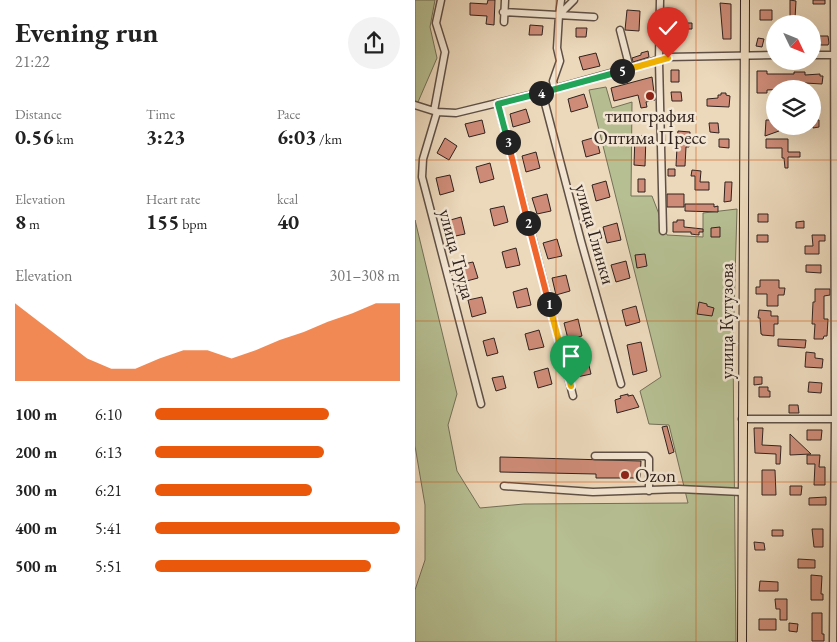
<!DOCTYPE html>
<meta charset="utf-8">
<style>
:root{--surface:#fff;--page:#f2f2f2;--text:#222;--muted:#767676;--accent:#ea580c}
body{margin:0;font-family:"EB Garamond",serif;background:var(--page);color:var(--text);height:100vh;display:flex;flex-direction:column;font-size:19px;white-space:nowrap}
*{box-sizing:border-box;margin:0}
p{font-size:16px;color:var(--muted)}
.icon{flex:none;width:28px;height:28px;fill:none;stroke:currentColor;stroke-width:2;stroke-linecap:round;stroke-linejoin:round}
.map{position:relative;flex:1;overflow:hidden}
.drawer{display:flex;flex-direction:column;background:var(--surface);width:415px}
.drawer>*{flex:none}
.needle{width:32px;rotate:133deg}
.buttons{position:absolute;left:351px;top:15px;display:grid;gap:10px}
.buttons a{display:grid;place-items:center;width:55px;height:55px;border-radius:50%;background:var(--surface);box-shadow:0 5px 20px #0002;font-size:25px}
.pin{position:absolute;display:grid;place-items:center;width:42px;height:42px;color:#fff;margin:-51px -21px;border-radius:50% 50% 50% 0;rotate:-45deg;box-shadow:0 0 5px #0007}
.pin .icon{rotate:45deg}
.km{position:absolute;width:25px;height:25px;margin:-12px;border-radius:50%;background:#222;color:#fff;font-size:14px;line-height:25px;text-align:center}
.round{display:grid;place-items:center;flex:none;width:52px;height:52px;border-radius:26px;background:var(--page)}
.head{display:flex;align-items:center;justify-content:space-between;height:85px;padding:0 15px}
h1{font-size:28px;font-weight:700;line-height:38px}
.metrics{display:grid;grid-template-columns:repeat(3,1fr);gap:8px;height:85px;padding:5px 15px}
.metrics div{display:grid;align-content:center}
.metrics b{font-size:21px;font-weight:700}
.metrics small{font-size:14px;font-weight:400}
.metrics p{font-size:14px}
.chart{height:140px;padding:10px 15px}
.chart p{display:flex;justify-content:space-between}
.chart svg{width:100%;height:90px;margin-top:5px;fill:var(--accent);opacity:.7}
ul{padding:0 15px;list-style:none;font-size:16px}
li{display:grid;grid-template-columns:80px 60px 1fr;align-items:center;height:38px}
li i{height:12px;border-radius:6px;background:var(--accent)}
main{display:flex;flex:1;min-height:0}
.map>svg:first-child{display:block}
</style>
<main>
<section class="drawer">
<div class="head"><div><h1>Evening run</h1><p>21:22</p></div><a class="round"><svg class="icon" aria-label="share" viewBox="0 0 24 24"><path d="M12 15V3M7 8l5-5 5 5M5 13v7h14v-7"/></svg></a></div>
<div class="metrics">
<div><p>Distance</p><b>0.56<small> km</small></b></div>
<div><p>Time</p><b>3:23</b></div>
<div><p>Pace</p><b>6:03<small> /km</small></b></div>
</div>
<div class="metrics">
<div><p>Elevation</p><b>8<small> m</small></b></div>
<div><p>Heart rate</p><b>155<small> bpm</small></b></div>
<div><p>kcal</p><b>40</b></div>
</div>
<div class="chart"><p><span>Elevation</span>301–308 m</p>
<svg viewBox="0 0 160 44" preserveAspectRatio="none"><path d="M0 44V6L10 15L20 24L30 33L40 38L50 38L60 33L70 29L80 29L90 33L100 29L110 24L120 20L130 15L140 11L150 6L160 6V44z"/></svg>
</div>
<ul>
<li><b>100 m</b>6:10<i style="width:71%"></i></li>
<li><b>200 m</b>6:13<i style="width:69%"></i></li>
<li><b>300 m</b>6:21<i style="width:64%"></i></li>
<li><b>400 m</b>5:41<i style="width:100%"></i></li>
<li><b>500 m</b>5:51<i style="width:88%"></i></li>
</ul>
</section>
<div class="map">
<svg width="422" height="642" viewBox="0 0 422 642">
<rect width="100%" height="100%" fill="#ecd9bc"/>
<filter id="stains"><feTurbulence type="fractalNoise" baseFrequency=".004" numOctaves="4"/><feColorMatrix values="0 0 0 0 .2 0 0 0 0 .09 0 0 0 0 .02 0 0 0 .5 -.17"/></filter>
<radialGradient id="worn" r=".72"><stop offset=".6" stop-color="#630" stop-opacity="0"/><stop offset="1" stop-color="#630" stop-opacity=".3"/></radialGradient>
<!-- green -->
<path fill="#b6bf92" stroke="#737058" d="M0 0H20L15 27 22 58 3 102 0 101Z
M191 87 197 108 217 102 216 196H237L252 235 288 237V213L322 209 318 349 321 642H0V590L10 560V505L0 446V220L42 394 33 425 42 471 65 508 109 504 273 503 254 425 234 424 225 391 246 377 174 90Z"/>
<!-- building -->
<path fill="#ce8c78" stroke="#30221e" d="M73 0H80L79 25 71 24 72 16 55 15V3L72 4Z
M375 0 381 1 380 19H383L382 24H375Z
M398 0H410V4H398Z
M305 3 316 4V39H308Z
M212 10 225 11 224 31 210 30Z
M345 10H357V20H345Z
M257 23H277V29H270V33L257 34Z
M115 25 128 26 127 35H114Z
M161 28H172L171 37H161Z
M405 36H413L414 43 413 45H405Z
M343 38 349 39 347 47 341 46Z
M233 51 234 57 218 62 217 58 226 55V53Z
M181 53 185 66 168 70 164 57Z
M256 70H264V82H256Z
M342 71H352V74H379V72H390V75L405 74V76H408L407 84 390 83V87H371V89L352 90V93H342Z
M237 77 240 100 231 102 232 107 226 108 223 95 199 101 196 88Z
M256 92H266L267 101H257Z
M306 93H311V95L315 96 314 107 292 106V99L303 98V95H306Z
M169 94 173 107 156 112 153 99Z
M111 109 115 122 98 127 95 114Z
M257 114H264V121H256Z
M67 120 70 133 54 137 50 124Z
M351 120H360V126H365L364 131 350 136Z
M398 120H404V127L398 128Z
M294 123H303L304 133 295 132Z
M263 131 275 132 274 147H271L270 166H261L262 147H260V137L262 138Z
M220 135 231 136 230 166 219 165Z
M181 137 185 153 171 157 167 141Z
M30 138 42 146 34 160 22 153Z
M304 139H314V148L304 147Z
M351 139H373V152H385V157H373V168H370L369 158H367V148H351Z
M121 152 125 168 111 172 107 156Z
M75 163 79 179 65 183 61 167Z
M253 169H260V176H253Z
M277 170 286 171 285 182H294V190H280V176H276Z
M35 175 39 191 25 195 21 178Z
M223 179H230V192H223Z
M191 181 195 197 181 201 177 185Z
M310 182H317L316 201 309 202Z
M132 194 136 211 122 214 117 198Z
M252 194H269V207H252Z
M270 204H299V207L303 206V212L270 211Z
M89 206 93 222 79 226 75 209Z
M343 214H353V222H343Z
M46 217 50 234 36 237 32 221Z
M262 220H269V227L288 229V232H284V235L276 234V232H258V222H262Z
M389 221V228H381V222Z
M202 223 206 240 192 243 188 227Z
M305 227V237H296V228Z
M342 235H353V242H342Z
M397 235H410V241H404V254H390V246H398Z
M142 239 147 256 133 259 128 243Z
M101 248 105 265 91 268 87 252Z
M230 254 232 266 222 268 220 255Z
M211 261 215 278 201 282 196 265Z
M58 262 63 278 48 282 44 265Z
M391 265H406V273L391 272Z
M151 275 155 291 141 295 137 278Z
M345 280H364V288H370L369 295H363V306H352V294H341V287H345Z
M112 288 116 305 102 308 98 292Z
M400 289H415V295L409 296V319H413L412 336H409L408 339H399L400 324H397L398 302H400Z
M67 297 71 313 57 317 53 300Z
M284 302 292 304V306L299 308 297 316 282 314Z
M221 306 225 322 211 326 207 310Z
M344 310 356 311V316H363V324H359V336L347 335V334H346L345 318H343Z
M163 319 167 336 153 339 149 323Z
M124 330 129 347 114 350 110 334Z
M79 338 83 353 72 356 68 341Z
M363 339 391 340 390 348 363 346Z
M226 342 232 371 218 375 212 345Z
M391 352 400 353V358L408 359 407 368 390 367Z
M172 357 176 374 162 377 158 361Z
M133 368 137 384 123 388 119 372Z
M88 376 91 388 81 391 77 378Z
M339 377H347V384L339 385Z
M394 382 407 383 406 393 393 392Z
M344 387H353V391H355V397H344Z
M213 394V396L218 395 224 407 202 413 200 400 206 398 205 396Z
M374 405H383L384 413H374Z
M252 426 259 452 254 454 247 427Z
M339 428H348L347 445 366 446 365 464H361V454L340 453Z
M392 430H407L406 440H392Z
M375 434 396 454 375 455Z
M392 455H405L404 467H410V485H399L400 464H392Z
M85 457 226 461 225 478H181V474L85 472Z
M347 470H360L361 495H347Z
M375 486H387L386 495H375Z
M411 497V505H394V498Z
M397 529H408V547H399Z
M357 530H368V536H357Z
M339 542 349 543 350 550H340Z
M383 559 400 560V568H383Z
M396 575 407 576 406 594H408V600H396Z
M345 581 363 582V591H344Z
M360 599H372V620H365V609H361Z
M397 613H407V634H409V641H397Z
M344 619H361V630H344Z
M374 623 383 624 382 632 374 631Z"/>
<g fill="none" stroke-linecap="round" stroke-linejoin="round">
<!-- minor casing -->
<g stroke="#5f5046" stroke-width="9">
<path id="minor" d="M245 0 244 61 248 231
M88 12 179 17
M144 15 146 0
M89 22 90 0
M205 30 215 69
M398 55H421
M140 89 138 81 145 61 142 48 144 15 159 0
M127 92 166 241 206 384
M83 104 158 396
M0 105 22 112 41 113 131 91 253 57 360 55
M19 111 30 52 21 23 26 0
M22 112 8 159 7 177 66 404
M327 419H420
M180 456H231L234 459V491
M89 486 178 492 264 489 327 492
M418 642 420 419 419 0"/>
</g>
<!-- major casing -->
<g stroke="#30221e" stroke-width="10">
<path id="major" d="M327 642 330 0"/>
</g>
<!-- minor -->
<use href="#minor" stroke="#f3e6d3" stroke-width="6"/>
<!-- major -->
<use href="#major" stroke="#ecd9bc" stroke-width="8"/>
</g>
<g fill="none" stroke-linecap="round" stroke-linejoin="round">
<!-- split-1 casing -->
<g stroke="#fff" stroke-width="10">
<path id="split-1" d="M134 304 156 386"/>
</g>
<!-- split-2 casing -->
<g stroke="#fff" stroke-width="10">
<path id="split-2" d="M113 223 134 304"/>
</g>
<!-- split-3 casing -->
<g stroke="#fff" stroke-width="10">
<path id="split-3" d="M93 142 113 223"/>
</g>
<!-- split-4 casing -->
<g stroke="#fff" stroke-width="10">
<path id="split-4" d="M93 142 83 104 126 93"/>
</g>
<!-- split-5 casing -->
<g stroke="#fff" stroke-width="10">
<path id="split-5" d="M126 93 207 71"/>
</g>
<!-- split-6 casing -->
<g stroke="#fff" stroke-width="10">
<path id="split-6" d="M207 71 253 58"/>
</g>
<!-- split-1 -->
<use href="#split-1" stroke="#f5b400" stroke-width="6"/>
<!-- split-2 -->
<use href="#split-2" stroke="#f0652b" stroke-width="6"/>
<!-- split-3 -->
<use href="#split-3" stroke="#f0652b" stroke-width="6"/>
<!-- split-4 -->
<use href="#split-4" stroke="#22a559" stroke-width="6"/>
<!-- split-5 -->
<use href="#split-5" stroke="#22a559" stroke-width="6"/>
<!-- split-6 -->
<use href="#split-6" stroke="#f5b400" stroke-width="6"/>
</g>
<!-- grid -->
<path fill="none" stroke="#cc510f" stroke-width="1" stroke-opacity="0.55" d="M141 0V642M281 0V642M0 160H422M0 321H422M0 482H422"/>
<!-- markers -->
<g fill="#8f2418" stroke="#f3e6d3" stroke-width="2">
<circle cx="235" cy="96" r="5"/>
<circle cx="210" cy="475" r="5"/>
</g>
<g text-anchor="middle" dominant-baseline="central" stroke-width="5" stroke-linejoin="round" paint-order="stroke">
<!-- poi labels -->
<g font-size="19" fill="#30221e" stroke="#f3e6d3">
<text x="235" y="115">типография<tspan x="235" dy="22">Оптима Пресс</tspan></text>
<text x="220" y="475" text-anchor="start">Ozon</text>
</g>
<!-- street labels -->
<g font-size="19" fill="#30221e" stroke="#f3e6d3">
<text transform="translate(180 234) rotate(74)">улица Глинки</text>
<text transform="translate(42 254) rotate(75)">улица Труда</text>
<text transform="translate(311 321) rotate(-90)">улица Кутузова</text>
</g>
</g>
<rect width="100%" height="100%" filter="url(#stains)"/>
<rect width="100%" height="100%" fill="url(#worn)"/>
</svg>
<div class="buttons">
<a><svg class="needle" viewBox="-14 -14 28 28"><path d="M0-13l5 13h-10z" fill="#e53935"/><path d="M0 13l5-13h-10z" fill="#767676"/></svg></a>
<a><svg class="icon" aria-label="layers" viewBox="0 0 24 24"><path d="M12 4l9 5-9 5-9-5zM3 14l9 5 9-5"/></svg></a>
</div>
<div class="pin" style="left:156px;top:386px;background:#1e9e55"><svg class="icon" aria-label="arrive" viewBox="0 0 24 24"><path d="M6 21V4h12l-3 4 3 4H6"/></svg></div>
<div class="pin" style="left:253px;top:58px;background:#d93025"><svg class="icon" aria-label="check" viewBox="0 0 24 24"><path d="M5 12l5 5 9-10"/></svg></div>
<b class="km" style="left:134px;top:304px">1</b>
<b class="km" style="left:113px;top:223px">2</b>
<b class="km" style="left:93px;top:142px">3</b>
<b class="km" style="left:126px;top:93px">4</b>
<b class="km" style="left:207px;top:71px">5</b>
</div>
</main>
